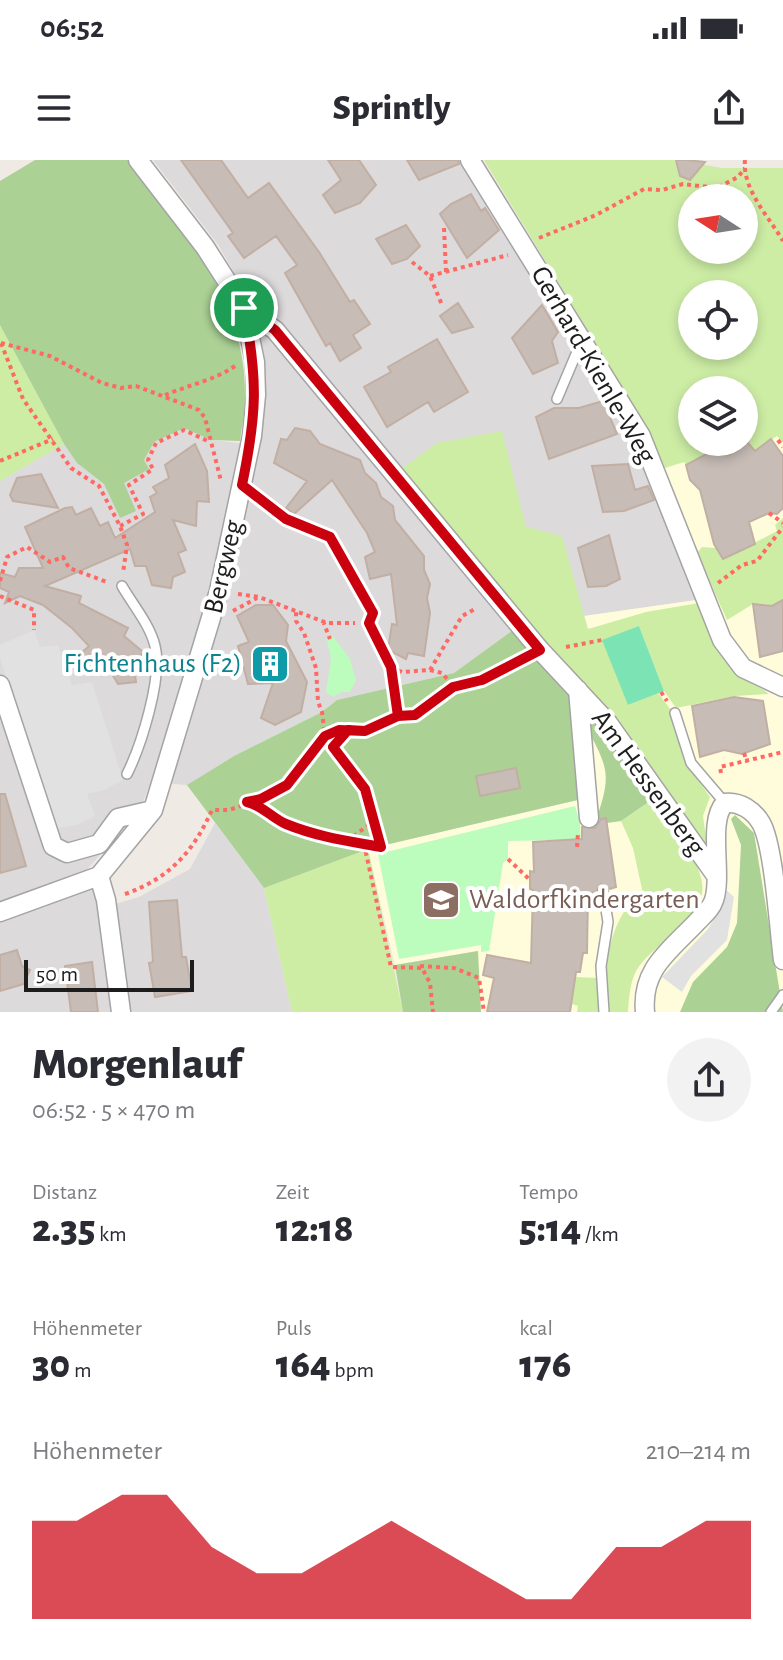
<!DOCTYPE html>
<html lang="de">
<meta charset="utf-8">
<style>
:root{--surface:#fff;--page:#f2f2f3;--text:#2b2b33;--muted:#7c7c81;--accent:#cb000f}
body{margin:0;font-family:"Alegreya Sans",sans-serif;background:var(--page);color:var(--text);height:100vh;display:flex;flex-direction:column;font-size:30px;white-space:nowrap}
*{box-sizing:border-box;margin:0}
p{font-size:26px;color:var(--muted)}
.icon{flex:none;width:44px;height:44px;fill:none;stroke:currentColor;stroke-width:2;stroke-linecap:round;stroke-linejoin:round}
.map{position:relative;height:852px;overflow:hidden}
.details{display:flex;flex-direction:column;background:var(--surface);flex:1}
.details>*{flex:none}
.needle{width:52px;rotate:282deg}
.buttons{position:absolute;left:678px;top:24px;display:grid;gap:16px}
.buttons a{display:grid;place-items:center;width:80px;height:80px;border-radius:50%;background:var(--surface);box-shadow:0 4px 12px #0003;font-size:40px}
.scale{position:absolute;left:24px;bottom:20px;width:170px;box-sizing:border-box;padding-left:8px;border:4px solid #1d1d1d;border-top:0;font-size:22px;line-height:28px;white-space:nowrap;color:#1d1d1d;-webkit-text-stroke:6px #fff;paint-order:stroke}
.pin{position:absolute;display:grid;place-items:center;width:68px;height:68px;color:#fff;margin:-34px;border:4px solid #fff;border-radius:50%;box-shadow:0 2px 8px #0007}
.round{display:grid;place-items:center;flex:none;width:84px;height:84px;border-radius:42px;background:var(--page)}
.overview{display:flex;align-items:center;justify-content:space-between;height:136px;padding:0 32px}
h1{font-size:44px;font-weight:800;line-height:60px}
.metrics{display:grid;grid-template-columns:repeat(3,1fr);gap:12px;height:136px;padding:8px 32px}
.metrics div{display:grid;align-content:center}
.metrics b{font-size:40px;font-weight:800}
.metrics small{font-size:22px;font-weight:400}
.metrics p{font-size:22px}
.chart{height:224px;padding:16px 32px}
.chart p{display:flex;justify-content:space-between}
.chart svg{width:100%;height:144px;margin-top:8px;fill:var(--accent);opacity:.7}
.status{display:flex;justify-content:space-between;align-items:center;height:56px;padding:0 40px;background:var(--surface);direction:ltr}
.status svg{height:22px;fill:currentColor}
header{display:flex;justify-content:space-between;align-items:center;height:104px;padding:0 32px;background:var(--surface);font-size:36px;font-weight:800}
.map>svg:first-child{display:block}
</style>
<div class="status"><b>06:52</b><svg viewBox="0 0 49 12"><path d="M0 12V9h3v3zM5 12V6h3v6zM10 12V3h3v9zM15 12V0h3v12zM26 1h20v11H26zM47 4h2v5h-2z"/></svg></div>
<header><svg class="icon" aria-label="menu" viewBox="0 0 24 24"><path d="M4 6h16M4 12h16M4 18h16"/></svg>Sprintly<svg class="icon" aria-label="share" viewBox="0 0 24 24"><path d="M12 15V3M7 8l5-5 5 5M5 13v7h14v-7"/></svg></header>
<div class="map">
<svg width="783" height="852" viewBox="0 0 783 852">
<rect width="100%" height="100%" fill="#efeae3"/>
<!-- residential -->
<path fill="#dcdada" d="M153 0H461L633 280 697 440 528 464 513 470 454 513 337 540 322 552 234 596 187 625 151 622 139 652 81 716 0 746V321L64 284 77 303 104 324 121 358 124 323 144 300 154 282 184 268 211 280 259 285 265 238V201L255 149 219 86Z
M215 663 264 728 292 852H126L115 744 139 737 190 709Z
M98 726 117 852H0V758Z"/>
<!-- education -->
<path fill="#fffcdc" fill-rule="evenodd" d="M783 89V852H481L477 791 395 805 368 689 582 639 601 548 528 464 696 440 706 415 676 340 616 219 704 186H744ZM692 230H744V282H692Z"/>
<!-- grass -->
<path fill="#cdeda5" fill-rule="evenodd" d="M484 0H676L722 8H783V283L777 276 755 291 748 283 728 296 712 291 686 305 684 302 665 308 652 278 631 242ZM692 38H744V90H692ZM692 134H744V186H692ZM692 230H744V282H692Z
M0 165 64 284 0 321Z
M502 271 526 367 562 376 588 469 646 452 699 443 738 511 769 534 735 536 676 548 664 531 639 466 628 545 658 533 674 554 687 604 710 637 703 656 709 698 663 624 397 312 437 283Z
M783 358V440L772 446 753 444 727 460 697 393 702 387 716 388 724 399 777 371 775 365Z
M656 637C672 662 694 689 701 718 712 756 659 780 640 805 630 818 629 836 628 852H610C601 819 607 778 625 750L631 751 642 729 633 688 621 661Z
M368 689 403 852H292L264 728Z
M575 817 598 818V852H577L578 846 572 844Z"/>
<!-- forest -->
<path fill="#abd195" d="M35 0H130C182 70 245 139 245 232 246 248 242 265 240 281L211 280 184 268 154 282 144 300 149 309 124 323 136 351 120 358 104 324 77 303 64 284 0 165V21Z
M513 470 573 537 582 639 368 689 264 728 187 625 234 596 322 552 337 540 454 513Z
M592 555 656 637 621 661 607 663 606 658 596 660C612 614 608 608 586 566L588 556Z
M735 655 754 673 783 852H680L693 822 727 787 737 763 741 685 731 659Z
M478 791 481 852H403L395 805Z"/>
<!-- park -->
<path fill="#bcfcbd" d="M333 476 350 499 356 520 350 532H342L333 537 326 532 331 499 327 481Z
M575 646 580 663 581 686H557L558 680 508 681V699L503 703 489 791 481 792V785L399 799 378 694Z"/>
<!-- pitch -->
<path fill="#7ce3b4" d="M639 466 664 531 628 545 602 480Z"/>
<!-- parking -->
<path fill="#e1e1e1" d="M34 470 40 487 58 485 72 525 92 522 123 620 104 630 87 634 95 656 77 665 54 669 0 498V485Z
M724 728 734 737 727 780 691 816 682 832 662 817 708 769 718 752Z"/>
<!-- building -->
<path fill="#c7bcb6" stroke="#c2afa4" stroke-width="2" d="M181 0H221L248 38 269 23 319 92 350 142 354 140 370 164 353 175 361 188 340 201 330 183 326 186 285 113 297 105 276 76 244 98 228 76 233 73Z
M328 0H359L376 25 360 43 335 53 323 35 341 20Z
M407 0H458L459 4 419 20Z
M676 0H686L705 2 690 20 680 16Z
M471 34 481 51 485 48 499 70 467 98 440 54 451 44Z
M406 65 420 86 407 99 392 104 376 79Z
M458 143 473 167 452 173 440 156Z
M542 145 558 172 552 181 558 203 533 214 512 178Z
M437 179 468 232 434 252 428 242 387 267 364 227 391 212 388 207Z
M603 241 617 274 549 299 536 257 554 248H579Z
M295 268 310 271 320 284 360 300 365 313 376 323 381 337 393 346 395 360 424 396V410L430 424 427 438 430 453 424 496 408 493 406 499 388 490 392 464 397 465 391 414 370 419 365 397 375 392 367 373 332 320 294 354 286 348 307 321 274 303 281 279 287 280Z
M771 279 783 296V348L777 354 769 353 749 362 755 384 723 399 714 384 700 330 690 320 686 305 712 291 728 296 748 283 755 291Z
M195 284 207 311 209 342 197 341 196 366 173 360 186 390 178 393 185 412 173 417 171 428 152 425 146 406H135L130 389 45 426 81 436 79 443 128 468 124 476 143 492 141 495 146 510 135 515 136 522 118 524 104 501 88 510 77 497 89 486 72 468 43 445 20 436 5 443 9 432 0 428V413L15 417 19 408H43L25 367 65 348 72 347 76 355 91 348 100 366 108 362 115 378 155 352 150 337 157 333 153 327 169 318 165 305Z
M628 304 635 330 648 326 654 340 624 351 603 352 592 306Z
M41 314 58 348 13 341 10 335 17 318Z
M609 375 620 419 606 426 588 427 578 388Z
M783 440V491L760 497 753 444 772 446Z
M256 445H273L288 465 286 481 307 522 301 552 275 565 261 558 273 523 248 524 238 486 249 482 237 456Z
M734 537 763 541 770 584 742 594 724 590 700 597 692 546Z
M516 608 520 628 480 636 476 616Z
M0 634H5L26 706 0 713Z
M606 658 616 727 610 729 601 724 596 732 588 734 587 793H583L580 812H576L570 852H487L494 818 483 815 487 795 531 803 533 730 530 729V711L534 712 533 682 582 679V667L595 668 601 659Z
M177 740 182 797H186L192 831 155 837 149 803 153 802 149 742Z
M17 790 22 806 30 810 26 818 27 823 0 831V795Z
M92 802 98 852H71L65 806Z"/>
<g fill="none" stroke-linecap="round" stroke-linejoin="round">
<!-- service casing -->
<g stroke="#a4a4a4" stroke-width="12">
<path id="service" d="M557 239 582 180
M242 325 286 359 330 377 373 453 369 463
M122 426C133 445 150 465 155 486 163 517 141 586 127 614
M675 553 691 603 725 643
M603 731 608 762 601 806 604 852
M771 852 783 835"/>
</g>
<!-- minor casing -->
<g stroke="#a4a4a4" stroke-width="21">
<path id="minor" d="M470 0 641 276 722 480 743 508 783 527
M244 148 275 170 540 490 608 563 717 717
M0 525 53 686 67 693 99 684 118 658 153 650
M578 530 589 658
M99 716 106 740 121 852
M0 752 99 716 153 650 219 431 252 276 256 235 255 202 244 148 205 87 138 0
M645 852C641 810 668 792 695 764 701 757 711 750 714 740 723 714 707 661 725 643 740 641 754 651 761 663 774 685 779 770 783 800"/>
</g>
<!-- path -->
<path stroke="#ff6964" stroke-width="4" stroke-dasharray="4 4" stroke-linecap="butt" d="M745 0C742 29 769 57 783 81
M444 68 446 112
M539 78 596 55 644 29 662 30 683 24 717 28 738 17 745 8
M412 102 430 116 442 145
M430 116 508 95
M1 183 23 239 71 308 99 326 120 366 127 385 123 413
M1 183 50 196 102 223 121 228 136 226 199 250 205 258 221 321
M165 235C189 225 215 220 235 206
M778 280 783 287
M0 301 53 279
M769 353 783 363
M120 366 143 354 129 325 153 309 148 300 156 283 184 270 210 282
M0 421 7 397 27 387 50 402 63 397 69 408 107 422
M718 423 742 405 757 401 783 367
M238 434 259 437 327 463H355
M0 436 34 450V470
M233 451 257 438
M323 461 330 479
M375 477 391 507 398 556
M566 487 602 480
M391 507 402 512 430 510 462 456 477 448
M430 510 442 513 453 526
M661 532 667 541
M333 586 348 570
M744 593 747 602
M721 613 720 607 783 592
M250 642 285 663 337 681 381 687 365 629 325 576 322 552 318 542 316 508 304 473 296 461V451
M347 681 374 661
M364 684 391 807 422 808 430 823 433 852
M577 687 578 673
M508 699 530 720
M125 734C170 718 193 692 212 650H229L261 639 287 625 325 576 339 570 365 571 398 556 415 555 453 527 482 520 523 498
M420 806 454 808 479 818 484 852"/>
<!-- service -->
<use href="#service" stroke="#fff" stroke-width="9"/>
<!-- minor -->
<use href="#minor" stroke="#fff" stroke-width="18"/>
</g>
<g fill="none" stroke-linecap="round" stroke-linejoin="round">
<!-- route casing -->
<g stroke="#fff" stroke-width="16">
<path id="route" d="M244 148C258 220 257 253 242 325L286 359 330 377 373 453 369 463 391 507 398 556 365 571 348 570 333 587 365 629 381 687C348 681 318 677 286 664 272 658 262 645 247 642L261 639 287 625 325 576 339 570 365 571 398 556 415 555 453 527 482 520 540 490 275 170 244 148"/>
</g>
<!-- route -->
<use href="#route" stroke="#cb000f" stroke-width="10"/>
</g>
<!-- icons -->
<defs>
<g id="building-square" transform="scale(2)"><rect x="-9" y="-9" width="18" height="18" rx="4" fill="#0f9aa8" stroke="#fff"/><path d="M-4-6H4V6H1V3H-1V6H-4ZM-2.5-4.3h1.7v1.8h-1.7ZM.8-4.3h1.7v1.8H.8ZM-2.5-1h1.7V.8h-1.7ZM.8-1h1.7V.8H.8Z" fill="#fff"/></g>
<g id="school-square" transform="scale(2)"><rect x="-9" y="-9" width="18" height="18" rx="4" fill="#8d6e63" stroke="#fff"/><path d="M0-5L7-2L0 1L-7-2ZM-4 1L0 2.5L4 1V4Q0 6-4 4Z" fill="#fff"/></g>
</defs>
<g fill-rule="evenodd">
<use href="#building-square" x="270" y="504"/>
<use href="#school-square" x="441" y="740"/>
</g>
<g text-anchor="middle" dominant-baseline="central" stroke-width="8" stroke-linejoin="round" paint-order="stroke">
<!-- street labels -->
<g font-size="28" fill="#1d1d1d" stroke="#fff">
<text transform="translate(593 205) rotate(60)">Gerhard-Kienle-Weg</text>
<text transform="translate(224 407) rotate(-77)">Bergweg</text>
<text transform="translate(648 623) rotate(54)">Am Hessenberg</text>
</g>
<!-- culture labels -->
<g font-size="28" fill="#0d838f" stroke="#fff" text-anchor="end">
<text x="242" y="504">Fichtenhaus (F2)</text>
</g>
<!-- education labels -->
<g font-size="28" fill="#785e54" stroke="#fff" text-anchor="start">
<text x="469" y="740">Waldorfkindergarten</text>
</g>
</g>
</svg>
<div class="buttons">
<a><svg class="needle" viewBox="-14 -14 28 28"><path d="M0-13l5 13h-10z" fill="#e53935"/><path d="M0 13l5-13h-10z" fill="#7c7c81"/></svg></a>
<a><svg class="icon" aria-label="locate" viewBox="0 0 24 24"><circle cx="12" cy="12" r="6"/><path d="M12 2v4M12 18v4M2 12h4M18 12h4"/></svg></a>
<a><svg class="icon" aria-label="layers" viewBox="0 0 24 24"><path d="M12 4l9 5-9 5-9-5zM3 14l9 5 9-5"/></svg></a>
</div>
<div class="scale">50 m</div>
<div class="pin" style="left:244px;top:148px;background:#1e9e55"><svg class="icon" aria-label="arrive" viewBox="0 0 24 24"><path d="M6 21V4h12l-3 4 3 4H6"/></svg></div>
</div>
<section class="details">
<div class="overview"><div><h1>Morgenlauf</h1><p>06:52 · 5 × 470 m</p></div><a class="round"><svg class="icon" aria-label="share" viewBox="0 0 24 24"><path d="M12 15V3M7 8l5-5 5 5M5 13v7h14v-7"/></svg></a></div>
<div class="metrics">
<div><p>Distanz</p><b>2.35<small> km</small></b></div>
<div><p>Zeit</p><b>12:18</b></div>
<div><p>Tempo</p><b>5:14<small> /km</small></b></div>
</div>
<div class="metrics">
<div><p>Höhenmeter</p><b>30<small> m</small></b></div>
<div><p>Puls</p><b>164<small> bpm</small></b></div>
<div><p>kcal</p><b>176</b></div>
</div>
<div class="chart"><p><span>Höhenmeter</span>210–214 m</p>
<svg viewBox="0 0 160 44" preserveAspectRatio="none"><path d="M0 44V14L10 14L20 6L30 6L40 22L50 30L60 30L70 22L80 14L90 22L100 30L110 38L120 38L130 22L140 22L150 14L160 14V44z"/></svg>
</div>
</section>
